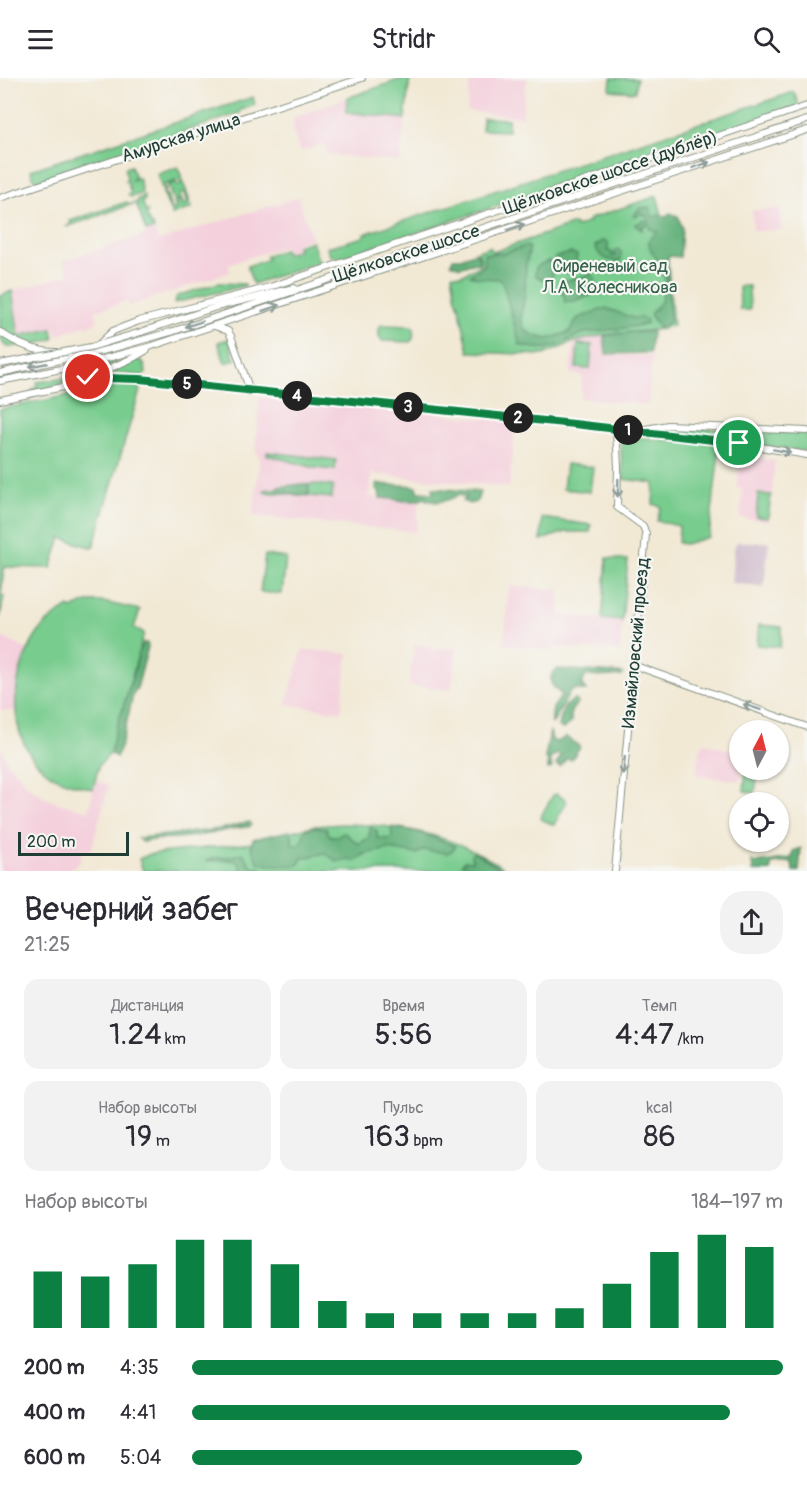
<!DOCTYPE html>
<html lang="ru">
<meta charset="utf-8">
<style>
:root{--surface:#fff;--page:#f2f2f3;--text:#2b2b33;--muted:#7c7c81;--accent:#0b8043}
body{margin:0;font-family:Pangolin,sans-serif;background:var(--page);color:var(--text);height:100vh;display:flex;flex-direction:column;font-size:22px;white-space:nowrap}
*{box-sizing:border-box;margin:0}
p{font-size:20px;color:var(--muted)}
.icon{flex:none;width:33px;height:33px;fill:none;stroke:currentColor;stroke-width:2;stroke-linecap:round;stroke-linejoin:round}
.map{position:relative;height:793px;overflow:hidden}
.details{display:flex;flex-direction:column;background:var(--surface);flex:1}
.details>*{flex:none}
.needle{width:39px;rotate:7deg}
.fabs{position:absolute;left:729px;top:642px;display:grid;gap:12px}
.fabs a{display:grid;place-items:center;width:60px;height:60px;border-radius:50%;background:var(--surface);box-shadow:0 2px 4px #0004;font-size:30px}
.scale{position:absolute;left:18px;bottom:15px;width:111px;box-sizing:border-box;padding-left:6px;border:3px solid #1f3d34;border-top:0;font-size:16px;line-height:21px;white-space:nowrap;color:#1f3d34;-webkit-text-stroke:4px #f6f6f2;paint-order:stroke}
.pin{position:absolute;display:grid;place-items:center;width:51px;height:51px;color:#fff;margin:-26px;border:3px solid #fff;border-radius:50%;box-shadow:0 2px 6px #0007}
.km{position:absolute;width:30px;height:30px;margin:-15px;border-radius:50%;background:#222;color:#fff;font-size:16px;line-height:30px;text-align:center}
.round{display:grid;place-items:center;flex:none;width:63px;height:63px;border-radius:24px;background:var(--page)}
.summary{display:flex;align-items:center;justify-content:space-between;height:102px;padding:0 24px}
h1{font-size:33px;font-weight:600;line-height:45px}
.stats{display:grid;grid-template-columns:repeat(3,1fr);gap:9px;height:102px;padding:6px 24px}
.stats div{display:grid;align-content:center;border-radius:15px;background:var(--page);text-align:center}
.stats b{font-size:30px;font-weight:600}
.stats small{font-size:16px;font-weight:400}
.stats p{font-size:16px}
.chart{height:168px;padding:12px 24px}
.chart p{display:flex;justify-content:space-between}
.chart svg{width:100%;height:108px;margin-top:6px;stroke:var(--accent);stroke-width:6}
ul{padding:0 24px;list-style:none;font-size:20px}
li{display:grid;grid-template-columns:96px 72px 1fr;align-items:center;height:45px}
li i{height:15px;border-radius:8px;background:var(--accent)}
header{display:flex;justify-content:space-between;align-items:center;height:78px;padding:0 24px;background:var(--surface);font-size:27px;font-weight:600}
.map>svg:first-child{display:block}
</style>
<header><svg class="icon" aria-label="menu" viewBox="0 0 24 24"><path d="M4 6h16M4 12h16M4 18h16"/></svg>Stridr<svg class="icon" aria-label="search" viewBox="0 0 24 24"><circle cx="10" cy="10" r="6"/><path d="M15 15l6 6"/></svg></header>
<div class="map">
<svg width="807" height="793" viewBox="0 0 807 793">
<rect width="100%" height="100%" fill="#f6f6f2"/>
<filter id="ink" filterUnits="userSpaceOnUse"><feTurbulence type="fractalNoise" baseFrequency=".0167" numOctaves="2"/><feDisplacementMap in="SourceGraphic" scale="12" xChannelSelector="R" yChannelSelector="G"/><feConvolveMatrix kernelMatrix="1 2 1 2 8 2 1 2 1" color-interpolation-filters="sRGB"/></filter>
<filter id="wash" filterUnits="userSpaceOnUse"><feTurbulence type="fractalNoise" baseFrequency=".008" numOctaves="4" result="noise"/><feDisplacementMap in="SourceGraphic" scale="24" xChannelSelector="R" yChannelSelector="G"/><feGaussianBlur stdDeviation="1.35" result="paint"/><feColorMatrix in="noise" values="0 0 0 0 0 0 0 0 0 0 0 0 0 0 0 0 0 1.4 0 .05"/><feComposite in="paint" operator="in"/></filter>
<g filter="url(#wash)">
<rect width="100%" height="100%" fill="#f2e9d5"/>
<!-- built -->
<path fill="#f4cfdc" d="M470 0H527L522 39 467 33Z
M347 20 346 34 405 41 400 84 327 76 323 66 300 73 293 53 294 39Z
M298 119 312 160 296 166 297 171 287 174 285 168 228 186 230 194 129 228 127 223 95 233 98 243 95 245 87 249 85 247 57 258 55 250 19 259 12 213 69 197 64 182 141 158 154 151 158 163Z
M780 131 781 152 753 153 752 132Z
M603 257 605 277 652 278 648 327 581 320 582 298 570 295 574 264Z
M260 320 341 326 516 344 509 409 372 396 369 419 419 424 416 454 253 438 260 381 255 371Z
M740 378 775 382 769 443 740 440 743 411 737 410Z
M607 480 628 482 620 573 554 569 553 573 504 566 509 508 560 512 559 537 602 541Z
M0 558 28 572 16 613 15 633H0Z
M414 567 431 568 432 573H436L438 570 457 571 451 612 409 607Z
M303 571 348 576 341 634 286 626Z
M705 665 739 675 740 692H742L740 703 696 697 700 671Z
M0 669 8 685 30 710 46 720 62 726 89 733 95 703 109 707 91 772 81 773V783L66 793H0Z"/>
<!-- industrial -->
<path fill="#d0bdcc" d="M737 464H769L764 509 731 505 734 470Z"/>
<!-- green -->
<path fill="#78cc8e" stroke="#4c8461" stroke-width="1.5" d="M404 0H410L405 41 346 34 347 20Z
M611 0 637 1 635 14 610 12Z
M794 14 799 28 337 181 330 177 327 169 364 159V156Z
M253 19 255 27 241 32 240 35 35 104 31 92Z
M483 40 508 41V53L482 52Z
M131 88 135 99 132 102 139 100 142 113 141 116 131 119 128 117 131 115 127 103H124L127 102 125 90Z
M178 89 192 130 172 137 163 115 167 117 171 132 176 130 174 125 182 122 183 127 188 125 185 115 180 116 181 120 173 123 168 107 176 104 177 107 181 106 180 102 164 107 166 113H163L157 96Z
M144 118 145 122 142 123 146 134 149 133 146 136 150 146H152L154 151 146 153 136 125 66 149 71 146 70 143 127 124 128 127 138 124V121Z
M657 118 665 148 673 248 665 249 663 251 603 257 574 264 543 277 469 274 459 228 456 221 452 196 461 197 482 187 478 173 490 169 493 174 574 146 576 149 589 144V141Z
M312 163 319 184 253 206 247 188 267 182 266 178 284 172 286 176 298 172 297 168Z
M218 205 245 206V208L174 225 177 218Z
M739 208H749L750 232H740Z
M12 213 19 258 52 251 54 261 36 266 8 269 4 267 0 259V218Z
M382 247 411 248 414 250 413 261 410 264 382 263 379 259V249Z
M229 261 235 282 225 285 218 264Z
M578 266 592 267 590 291 576 290Z
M125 281 70 305 31 314 37 308V304L66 300V296Z
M136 282H141L145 288 146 295 141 298 113 295V293Z
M108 306 141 309 93 470 61 460 51 490 4 489 1 517 4 518 0 540V331L70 317 85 310Z
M668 349 807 355V374L661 352Z
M620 358 720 366 709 459 685 466 678 465 679 448 657 443 661 429 653 426 654 405 623 401Z
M267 374 336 382 335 392 315 390 267 377Z
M566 386 593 389 590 414 563 411Z
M313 406 333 408 332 420 264 414 265 412Z
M758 416 771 417 768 440 756 439Z
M542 440 591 447 590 454H566L541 462Z
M265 477 286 480 282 516 260 514Z
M607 480 628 482 622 543 602 541Z
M87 524H103L140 532 134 550 144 555 110 676 99 687 93 711C77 707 59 704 46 693 4 661 10 595 38 555 46 543 58 536 69 529L71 531Z
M759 547 782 549 780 569 757 567Z
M746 692H758L755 715 744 713Z
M556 716 566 722V725L554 747 541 741V738L553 717Z
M343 746C394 747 433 752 480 776 489 781 499 786 508 793H143L139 781 150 776 252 765 279 756 313 748Z"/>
<!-- forest -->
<path fill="#62b079" stroke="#407656" stroke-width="1.5" d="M648 129 651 131V136L654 139 661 137 666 139 670 136 678 138 682 150 680 179 669 178 667 181 670 244 659 250 650 236 661 224 665 207V201L660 191V186C655 177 649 174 649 162L657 154 650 151 648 146 641 149 642 152 635 147 644 142 648 143 649 140 641 135 636 139 633 138 640 130Z
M603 163 608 164V173L612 174V178H616L614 175 618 171 621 174V183C610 184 599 180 595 168Z
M525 168 529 169C530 176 526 181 526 188 525 199 526 210 524 221 519 247 519 256 548 261L569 254 578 240 606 230 633 240H644L647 242 646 246C626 251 606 252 586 255 579 256 575 259 569 262 555 272 537 272 520 267L503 206 499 201 479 200 470 197 485 187 484 176 504 175Z
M476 174 479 181V186L471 185 460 189 451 185 453 180H461Z
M571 175 577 177 574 193 571 195 565 194 562 188 557 194 554 187 555 179Z
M547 183H550C552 188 554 197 551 202L546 204 535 197 536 189Z
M591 196 595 200 597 215 574 223 565 224 561 204Z
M632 254H652L650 275 606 276 604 258Z
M377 405C390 409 405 405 417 409L419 414 433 415V410L480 414 477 424 470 426 462 423 467 419 458 417C449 423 435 427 424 420 412 427 394 420 380 420L379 412H376Z
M301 406 309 407V416L300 417 275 412 277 409Z
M144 565H147L148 569 137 610 133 616 122 665 116 679 110 675C113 666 114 656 117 647 126 622 134 597 140 571Z
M557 591 620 595 623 596 622 598C609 597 598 601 586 597L582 606 586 613 575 611 570 614 553 645H551L553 630 562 617C554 610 544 602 557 591Z
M574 621 578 624 571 633V645L563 651 558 648 564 630Z
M550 653 552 662 557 664 566 659 580 669 571 682 567 680 560 689 556 687 561 678 557 676 550 681 552 690 548 691V682L545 680Z
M250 744 251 747 249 749C235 749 221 754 207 756 186 761 164 759 142 764L138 760 221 751Z
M314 749 326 750 329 757C334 759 339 760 342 755L346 756 358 766 369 760 370 749 377 753V760L390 761 392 758 391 749 419 754 455 768 453 772 447 775 424 772 416 776 389 771 365 776 354 783 348 781 337 784 325 775 302 780 299 786 295 788 268 787 258 784 251 769 253 761 289 753 292 756V766L298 767 302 763 305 752Z
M801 770 799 793H793L792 784 771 786V793H753L752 783 756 785 792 780 793 773Z
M474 774 505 793H478L462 786 464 783H472L471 776Z
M243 775 252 789 261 790 262 793H241L239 784 231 782 205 783 212 780 228 779Z"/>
</g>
<g filter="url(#ink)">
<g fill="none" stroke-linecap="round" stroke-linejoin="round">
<!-- secondary casing -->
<g stroke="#889384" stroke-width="8">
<path id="secondary" d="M0 120 362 0
M533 123 565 121
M215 248 228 253 231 258 250 313
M97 268 113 253 139 243 270 209 807 28
M84 304 107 300 140 301 655 355 725 363 807 377
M640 352 668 347 807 353
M633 587 807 649
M615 793 646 456 643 448 617 429 618 389 616 351"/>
</g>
<!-- primary casing -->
<g stroke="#889384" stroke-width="8">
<path id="primary" d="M0 254C17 266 35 274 56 274
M141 254 216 229 294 210
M0 295 110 271 174 253 807 42
M0 303 77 288 152 268 807 52
M0 322 73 307 135 279 147 272"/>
</g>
<!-- secondary -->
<use href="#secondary" stroke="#fff" stroke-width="6"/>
<!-- primary -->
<use href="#primary" stroke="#fff" stroke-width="6"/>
<!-- primary-bridge casing -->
<g stroke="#889384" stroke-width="8" stroke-linecap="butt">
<path id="primary-bridge" d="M0 286 91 269 141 254"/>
</g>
<!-- primary-bridge -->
<use href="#primary-bridge" stroke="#fff" stroke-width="6"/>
</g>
<!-- one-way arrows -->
<defs><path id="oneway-shaft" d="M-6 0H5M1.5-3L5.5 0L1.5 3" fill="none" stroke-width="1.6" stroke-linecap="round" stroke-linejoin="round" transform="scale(1.5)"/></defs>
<g stroke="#8f9e9a">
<use href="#oneway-shaft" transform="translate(701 87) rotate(-18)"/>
<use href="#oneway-shaft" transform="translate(516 149) rotate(-18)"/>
<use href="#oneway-shaft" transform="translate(271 230) rotate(-18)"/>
<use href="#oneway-shaft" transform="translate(194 246) rotate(162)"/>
<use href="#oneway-shaft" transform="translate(38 287) rotate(169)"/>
<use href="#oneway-shaft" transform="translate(782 373) rotate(10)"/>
<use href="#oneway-shaft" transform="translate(618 410) rotate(92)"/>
<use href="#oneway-shaft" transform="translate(752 629) rotate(-162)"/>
<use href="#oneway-shaft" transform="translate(624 688) rotate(95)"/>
</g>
</g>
<g fill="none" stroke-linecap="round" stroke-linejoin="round" filter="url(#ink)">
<!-- route casing -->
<g stroke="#fff" stroke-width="12">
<path id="route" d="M88 299 73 307 104 300 140 301 574 346 739 365"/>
</g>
<!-- route -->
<use href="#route" stroke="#0b8043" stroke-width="8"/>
</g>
<g text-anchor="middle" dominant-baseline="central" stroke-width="4.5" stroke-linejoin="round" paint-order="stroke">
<!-- street labels -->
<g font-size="18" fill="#1f3d34" stroke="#f6f6f2">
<text transform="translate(181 60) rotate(-18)">Амурская улица</text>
<text transform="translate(610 95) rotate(-19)">Щёлковское шоссе (дублёр)</text>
<text transform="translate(406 176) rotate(-18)">Щёлковское шоссе</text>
<text transform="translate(636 565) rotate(-85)">Измайловский проезд</text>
</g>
<!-- park labels -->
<g font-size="18" fill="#35614a" stroke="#f6f6f2">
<text x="610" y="188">Сиреневый сад<tspan x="610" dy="21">Л.А. Колесникова</tspan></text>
</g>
</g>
</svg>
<div class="fabs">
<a><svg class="needle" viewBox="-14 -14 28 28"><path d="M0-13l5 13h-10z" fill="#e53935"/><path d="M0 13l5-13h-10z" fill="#7c7c81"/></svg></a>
<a><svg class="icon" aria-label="locate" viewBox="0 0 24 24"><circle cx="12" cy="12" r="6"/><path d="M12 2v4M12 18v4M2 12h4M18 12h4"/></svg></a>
</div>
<div class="scale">200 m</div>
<div class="pin" style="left:739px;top:365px;background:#1e9e55"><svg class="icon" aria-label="arrive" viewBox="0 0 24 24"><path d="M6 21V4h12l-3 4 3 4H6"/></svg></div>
<div class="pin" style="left:88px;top:299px;background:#d93025"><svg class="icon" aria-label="check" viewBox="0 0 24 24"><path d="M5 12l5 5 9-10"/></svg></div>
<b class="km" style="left:628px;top:352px">1</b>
<b class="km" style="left:518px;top:340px">2</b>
<b class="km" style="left:408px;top:329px">3</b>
<b class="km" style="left:297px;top:318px">4</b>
<b class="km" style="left:187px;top:306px">5</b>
</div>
<section class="details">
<div class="summary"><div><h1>Вечерний забег</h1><p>21:25</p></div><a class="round"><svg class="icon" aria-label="share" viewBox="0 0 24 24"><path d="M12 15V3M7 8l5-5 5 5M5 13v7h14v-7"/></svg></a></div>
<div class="stats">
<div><p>Дистанция</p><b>1.24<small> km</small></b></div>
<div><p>Время</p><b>5:56</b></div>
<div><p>Темп</p><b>4:47<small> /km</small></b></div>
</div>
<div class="stats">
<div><p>Набор высоты</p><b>19<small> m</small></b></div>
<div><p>Пульс</p><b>163<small> bpm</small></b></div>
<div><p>kcal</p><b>86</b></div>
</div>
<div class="chart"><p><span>Набор высоты</span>184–197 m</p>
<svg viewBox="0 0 160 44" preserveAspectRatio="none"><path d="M5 44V21M15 44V23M25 44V18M35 44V8M45 44V8M55 44V18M65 44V33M75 44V38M85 44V38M95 44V38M105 44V38M115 44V36M125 44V26M135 44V13M145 44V6M155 44V11"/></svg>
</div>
<ul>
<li><b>200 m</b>4:35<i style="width:100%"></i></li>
<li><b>400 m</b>4:41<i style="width:91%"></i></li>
<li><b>600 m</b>5:04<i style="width:66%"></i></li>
</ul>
</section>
